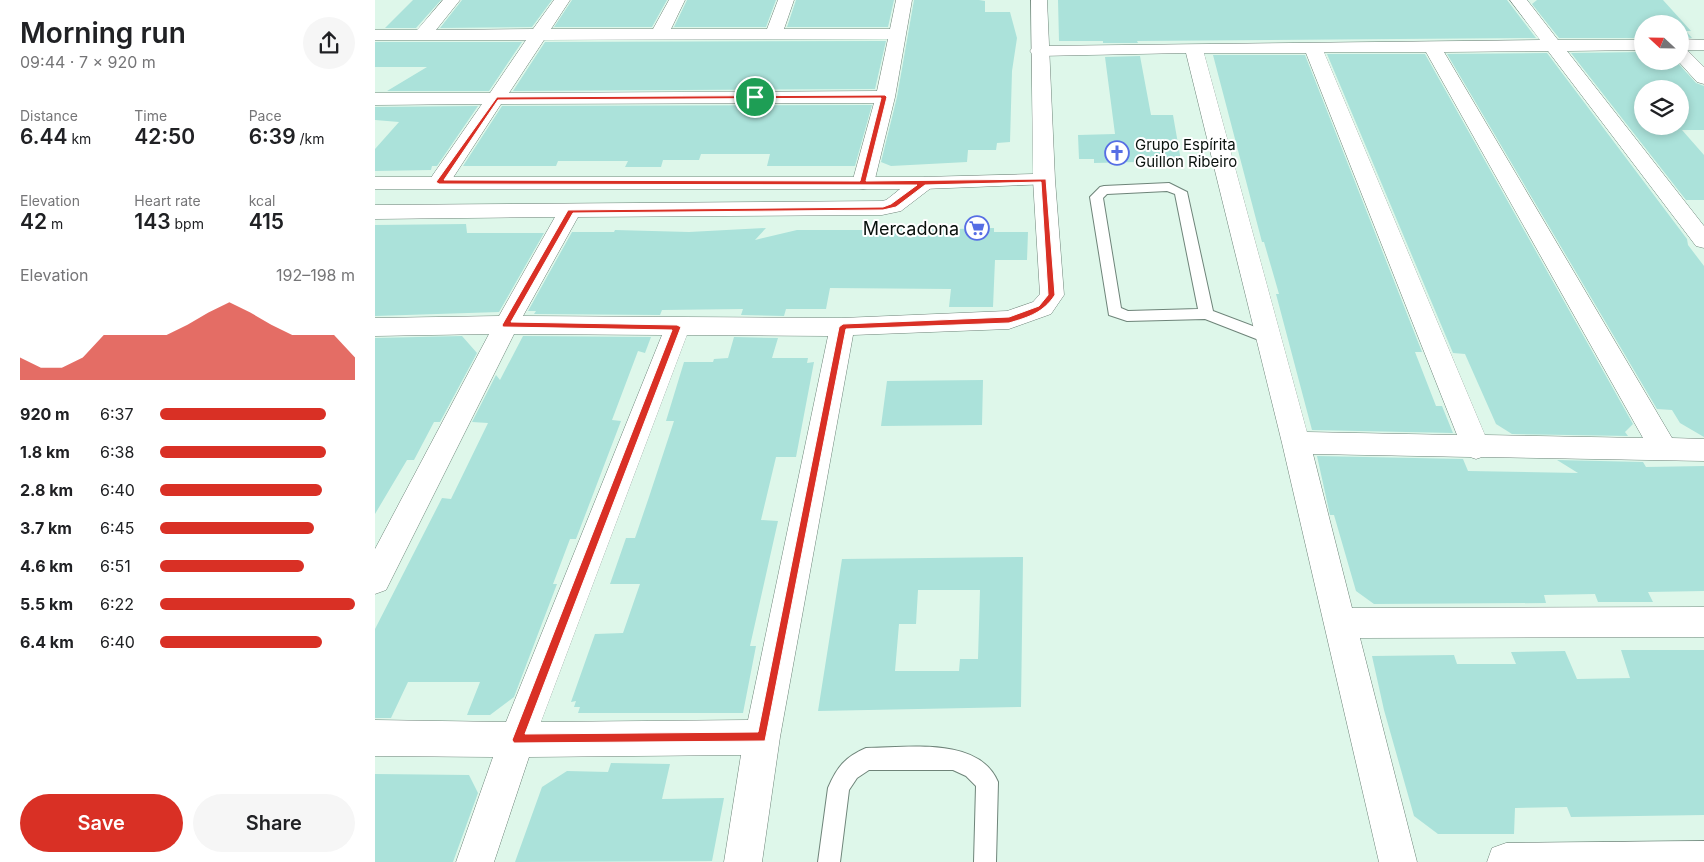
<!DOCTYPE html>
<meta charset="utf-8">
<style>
:root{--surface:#fff;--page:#f6f6f6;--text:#202124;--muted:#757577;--accent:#d93025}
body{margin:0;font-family:Inter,sans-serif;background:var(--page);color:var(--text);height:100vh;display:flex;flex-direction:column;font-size:19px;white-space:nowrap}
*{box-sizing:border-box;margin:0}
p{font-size:16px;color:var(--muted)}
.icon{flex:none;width:28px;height:28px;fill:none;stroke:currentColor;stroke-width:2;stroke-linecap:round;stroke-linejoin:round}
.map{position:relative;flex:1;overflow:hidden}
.panel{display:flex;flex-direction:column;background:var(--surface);width:375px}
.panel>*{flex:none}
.needle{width:32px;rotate:292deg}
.controls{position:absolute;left:1259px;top:15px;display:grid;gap:10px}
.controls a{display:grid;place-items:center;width:55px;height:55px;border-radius:50%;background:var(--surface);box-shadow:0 2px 8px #0003;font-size:25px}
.pin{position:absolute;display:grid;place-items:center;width:42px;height:42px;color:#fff;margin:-21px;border:2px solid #fff;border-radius:50%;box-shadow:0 1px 5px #0007}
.round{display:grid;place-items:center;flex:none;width:52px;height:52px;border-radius:26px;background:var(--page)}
.head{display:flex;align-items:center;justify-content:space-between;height:85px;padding:0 20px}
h1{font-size:28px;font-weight:600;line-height:38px}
.stats{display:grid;grid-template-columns:repeat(3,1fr);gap:8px;height:85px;padding:5px 20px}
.stats div{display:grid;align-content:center}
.stats b{font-size:21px;font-weight:600}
.stats small{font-size:14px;font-weight:400}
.stats p{font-size:14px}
.chart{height:140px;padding:10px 20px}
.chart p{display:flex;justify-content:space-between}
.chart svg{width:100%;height:90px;margin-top:5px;fill:var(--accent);opacity:.7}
.button{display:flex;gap:10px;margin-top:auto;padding:10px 20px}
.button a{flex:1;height:58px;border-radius:30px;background:var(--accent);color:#fff;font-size:20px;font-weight:600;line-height:58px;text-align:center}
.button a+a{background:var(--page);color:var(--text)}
ul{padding:0 20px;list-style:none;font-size:16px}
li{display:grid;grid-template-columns:80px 60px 1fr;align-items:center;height:38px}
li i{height:12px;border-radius:6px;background:var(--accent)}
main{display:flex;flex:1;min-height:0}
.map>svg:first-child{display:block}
</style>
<main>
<section class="panel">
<div class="head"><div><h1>Morning run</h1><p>09:44 · 7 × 920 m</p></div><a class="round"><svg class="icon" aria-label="share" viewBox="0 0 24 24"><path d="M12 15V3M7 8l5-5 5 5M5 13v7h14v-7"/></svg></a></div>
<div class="stats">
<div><p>Distance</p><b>6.44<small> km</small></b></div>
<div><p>Time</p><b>42:50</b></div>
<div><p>Pace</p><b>6:39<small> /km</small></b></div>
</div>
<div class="stats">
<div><p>Elevation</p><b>42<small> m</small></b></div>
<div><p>Heart rate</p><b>143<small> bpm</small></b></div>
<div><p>kcal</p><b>415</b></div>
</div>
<div class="chart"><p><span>Elevation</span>192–198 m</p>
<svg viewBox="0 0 160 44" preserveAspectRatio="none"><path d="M0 44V33L10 38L20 38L30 33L40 22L50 22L60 22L70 22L80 17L90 11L100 6L110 11L120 17L130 22L140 22L150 22L160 33V44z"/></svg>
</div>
<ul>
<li><b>920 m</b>6:37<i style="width:85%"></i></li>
<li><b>1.8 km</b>6:38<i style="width:85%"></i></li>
<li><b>2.8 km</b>6:40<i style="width:83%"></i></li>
<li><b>3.7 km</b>6:45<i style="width:79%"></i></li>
<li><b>4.6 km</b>6:51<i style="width:74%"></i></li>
<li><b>5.5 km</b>6:22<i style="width:100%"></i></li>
<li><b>6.4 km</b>6:40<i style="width:83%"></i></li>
</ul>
<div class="button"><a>Save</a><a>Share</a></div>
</section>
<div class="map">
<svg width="1329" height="862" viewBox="0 0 1329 862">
<rect width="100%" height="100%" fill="#def7ea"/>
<!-- building -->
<path fill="#abe2da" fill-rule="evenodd" d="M38 0H66L41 28H10Z
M87 0H177L157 27 65 28Z
M197 0H292L277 27H179Z
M312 0H401L391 27H299Z
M421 0H519L513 27H412Z
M539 0H604L610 1V12H635L642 38 637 71 635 142 622 143 621 150H593L592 162 516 166 506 162 522 97Z
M683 0H1132L1161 38 762 41 763 43H728V41H684Z
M1162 0H1288L1316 31H1311L1317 38 1305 37V24H1268V38H1184L1157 4Z
M511 41 500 89 138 91 170 42Z
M0 42H147L114 91H12L52 67H0Z
M1268 52V61H1301L1321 83 1329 86V130H1307L1329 155V200H1311L1196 53ZM1268 89H1305V126H1268Z
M1172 53 1312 239 1313 245 1329 266V437L1305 423 1297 410 1282 409 1072 54Z
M952 54H1050L1258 424 1250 432 1253 436 1137 434 1121 424 1090 354 1078 353Z
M838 55H930L1047 352H1040L1061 406H1067L1078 433 937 430 901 294H904L889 242H887Z
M765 56 776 115H798L806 161 719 163V159H704L703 135 740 134 730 57Z
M497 105 480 166H392L395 154H326L324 160H288L286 167H250L253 161H183L181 166H88L127 106Z
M103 106 62 166H57L56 170 0 171V149L24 122 0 120V107Z
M91 224 92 233H169L124 312 0 316V225Z
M543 225 581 229 619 228V232H653L652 260H620L618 307H574L576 289 455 288 451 309H411L409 316 366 315 368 309 287 310 285 315 159 314 161 311H153L197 232H239L240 230 314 232 391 228 380 240 422 230H504L505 226Z
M87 336 102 353 65 422H59L39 460H32L0 514V338Z
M148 336 276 337 270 353 263 351 237 420 246 421 201 539H195L178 584H182L139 697 115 715H92L105 682H33L16 718H0V629L67 498 76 499 113 423 97 422 121 375 125 380Z
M359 337 403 338 397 358H433L432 363 439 362 421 457H401L386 520 403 521 375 646H381L368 713H203L205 707H199L201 701 196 702 220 634 248 633 265 584H235L251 538H260L274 497 299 421H291L309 362H338L339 359 353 358Z
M608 380 607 425 506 426 512 381Z
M942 456 1088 459 1093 471 1203 473 1182 460 1268 462 1271 467 1329 466V591L1273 592 1278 602H1223L1220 594 1169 595 1171 603 999 604 981 591 959 515H955Z
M648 557 646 707 443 711 467 559ZM543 590H605L603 659H585L584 671H520L524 624H541Z
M1246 650H1329V815L1196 817 1192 807 1140 808 1139 834H1063L1039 816 1009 710 997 656 1079 655 1082 664H1141L1136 652 1190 651 1202 679 1255 678Z
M236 763 295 764 287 799 349 798 337 861 140 862 167 787 192 771 233 772Z
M0 774 94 775 103 793 78 862H0Z"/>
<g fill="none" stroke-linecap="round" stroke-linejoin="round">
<!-- service casing -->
<g stroke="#6e8479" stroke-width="2">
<path id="service" d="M794 183 812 192 838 311 899 334 901 338 899 342H889L830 319 752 321 734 315 715 197 725 187 729 186ZM792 191 800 194 823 309 753 311 746 308 728 198 732 194Z
M491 748C531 748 604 736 623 782L621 862H599L601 786 591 776 578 770H494L482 778 474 790 465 862H443L453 788C462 767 470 757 491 748Z"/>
</g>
<!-- minor casing -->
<g stroke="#6e8479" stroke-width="1">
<path id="minor" d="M68 0H85L61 30 158 29 179 0H195L176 29H278L294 0H310L296 29H392L403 0H419L409 29H515L521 0H537L520 97 499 183 496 188 488 189 480 188 477 183 499 103 126 104 72 187 64 188 56 187 53 182 107 104 0 105V93H115L151 40H0V30H42ZM513 39 502 91 134 93 169 40Z
M1135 0H1152L1183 40H1268V50L1192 51 1329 226V248L1321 246 1173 51 1069 52 1297 438 1329 439V461L1107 457 1101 459 1095 457 938 454 977 608 1329 607V637L985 638 1042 862H1004L907 443 811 53 664 56 658 55 655 51 658 47 664 46 1165 40ZM949 52H1051L1268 438 1110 435ZM829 53H931L1082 435 932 432Z
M1305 39 1329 40V50H1312L1329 67V84L1322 82 1303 61H1305Z
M669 174 676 176 680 180 689 295 676 314 634 329 478 335 405 737 387 862H349L366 755 154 757 119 862H81L118 757 0 756V720L131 722 287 335 139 334 11 590 0 594V549L114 334 0 336V318L124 316 180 217 0 219V205L507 201 511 200C524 191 538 174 556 178L559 183 556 188 526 211 507 215 203 217 148 316 467 318 632 311 658 302 665 294 658 180 662 176ZM312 335 453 336 373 720 166 722Z
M1329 841V862H1112L1117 848 1131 843Z"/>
</g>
<!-- tertiary casing -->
<g stroke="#6e8479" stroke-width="1">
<path id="tertiary" d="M656 0H672L680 180 676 184 548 189H0V177H548L658 174Z"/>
</g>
<!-- service -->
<use href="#service" fill="#fff" fill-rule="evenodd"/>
<!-- minor -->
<use href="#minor" fill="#fff" fill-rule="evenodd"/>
<!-- tertiary -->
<use href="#tertiary" fill="#fff" fill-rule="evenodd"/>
</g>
<!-- route -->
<path fill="#d93025" stroke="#fff" fill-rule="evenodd" d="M510 95 512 97 491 181 671 179 680 295C668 313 654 317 634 323L471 329 390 741 139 743 137 740 297 330 128 327 127 325 193 210 508 207 516 204 542 185 64 184 61 182 122 97ZM506 98 485 181 69 180 123 100ZM666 182 673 295 664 306 634 317 468 324 464 327 383 732 150 734 306 327 302 325 136 322 198 213 508 210 521 207 550 185Z"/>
<!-- icons -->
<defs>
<g id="church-ring" transform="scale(1.25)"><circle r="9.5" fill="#fff" stroke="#566ee4" stroke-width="1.5"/><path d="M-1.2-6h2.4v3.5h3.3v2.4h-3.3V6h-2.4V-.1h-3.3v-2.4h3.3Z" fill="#566ee4"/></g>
<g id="supermarket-ring" transform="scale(1.25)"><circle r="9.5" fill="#fff" stroke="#566ee4" stroke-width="1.5"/><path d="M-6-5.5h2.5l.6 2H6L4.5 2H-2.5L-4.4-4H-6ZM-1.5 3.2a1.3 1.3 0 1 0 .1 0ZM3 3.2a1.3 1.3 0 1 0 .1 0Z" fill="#566ee4"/></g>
</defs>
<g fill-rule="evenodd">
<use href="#church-ring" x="742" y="153"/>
<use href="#supermarket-ring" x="602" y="228"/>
</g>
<g text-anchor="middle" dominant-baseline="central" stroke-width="4" stroke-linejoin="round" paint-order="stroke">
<!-- far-poi labels -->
<g font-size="15" fill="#09110d" stroke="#fff" text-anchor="start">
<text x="760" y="144">Grupo Espírita<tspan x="760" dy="17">Guillon Ribeiro</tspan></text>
</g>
<!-- poi labels -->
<g font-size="18" fill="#09110d" stroke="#fff" text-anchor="end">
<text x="584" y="228">Mercadona</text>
</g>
</g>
</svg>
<div class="controls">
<a><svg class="needle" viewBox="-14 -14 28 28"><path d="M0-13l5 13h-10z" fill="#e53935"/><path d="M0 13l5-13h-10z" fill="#757577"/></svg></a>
<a><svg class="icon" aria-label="layers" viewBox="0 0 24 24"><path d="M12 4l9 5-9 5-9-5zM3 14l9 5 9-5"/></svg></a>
</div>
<div class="pin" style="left:380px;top:97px;background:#1e9e55"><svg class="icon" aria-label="arrive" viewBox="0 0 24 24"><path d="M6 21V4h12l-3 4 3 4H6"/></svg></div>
</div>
</main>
